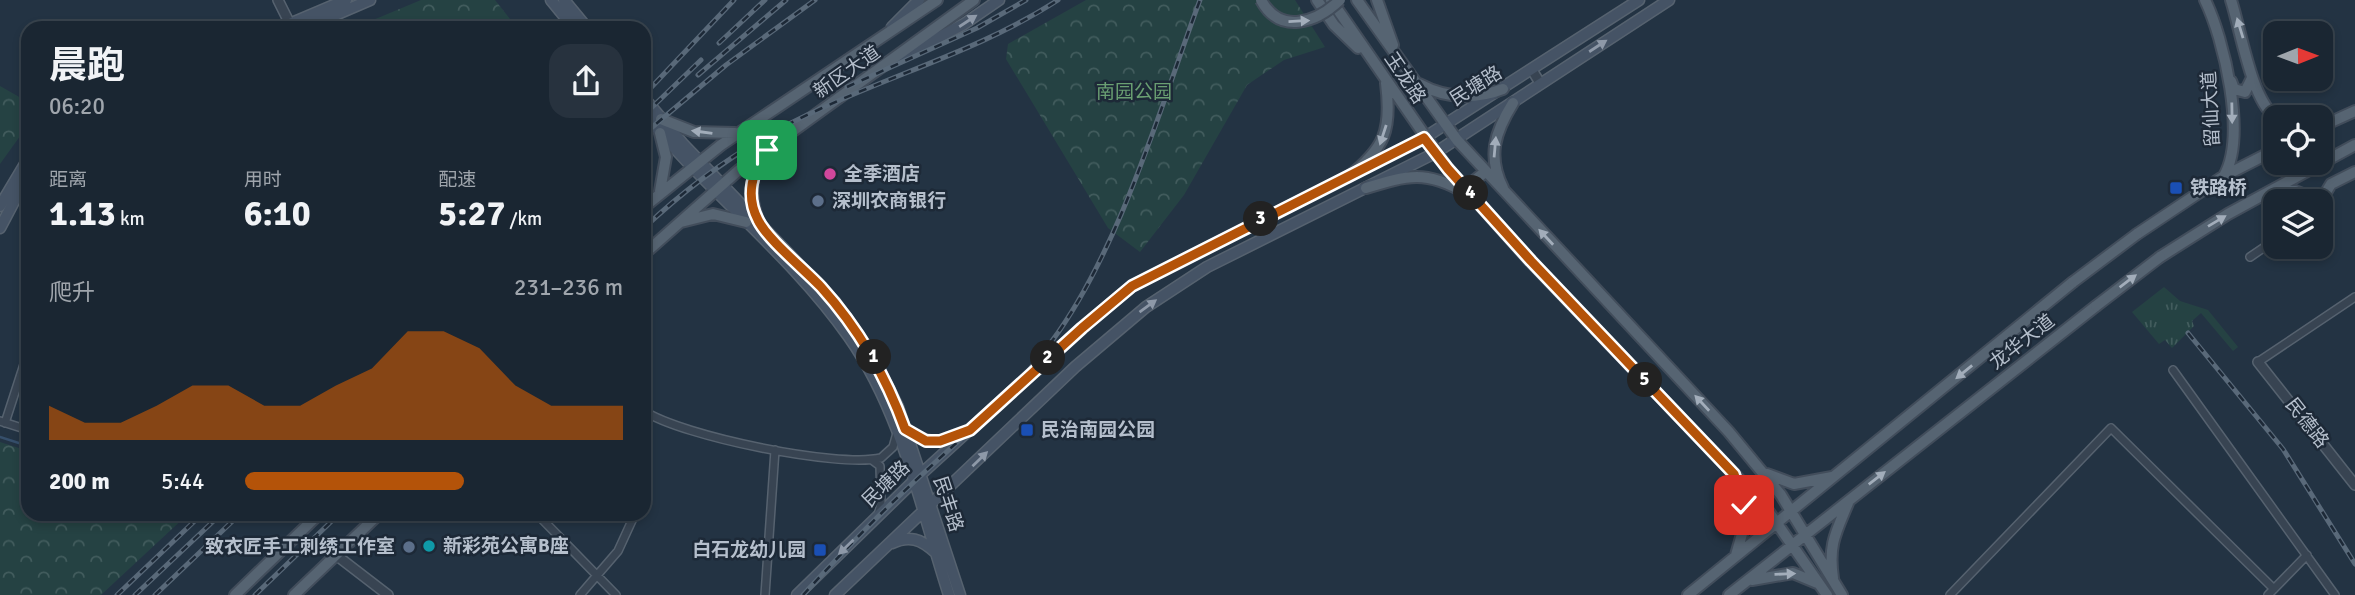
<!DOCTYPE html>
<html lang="zh">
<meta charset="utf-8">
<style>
:root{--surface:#1a2632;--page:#27323e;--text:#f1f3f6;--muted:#9fa5ac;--line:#38434d;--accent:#b45309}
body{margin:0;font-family:Signika,"Noto Sans SC",sans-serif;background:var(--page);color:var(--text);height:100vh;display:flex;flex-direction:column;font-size:26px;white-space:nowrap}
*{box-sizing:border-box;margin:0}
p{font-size:23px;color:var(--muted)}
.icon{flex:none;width:38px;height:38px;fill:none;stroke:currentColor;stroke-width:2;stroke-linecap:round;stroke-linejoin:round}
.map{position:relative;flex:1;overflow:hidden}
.side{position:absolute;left:21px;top:21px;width:630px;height:500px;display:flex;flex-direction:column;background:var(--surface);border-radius:21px;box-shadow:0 4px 10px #0003,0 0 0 2px var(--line)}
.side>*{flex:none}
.needle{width:46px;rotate:89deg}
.buttons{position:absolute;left:2263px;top:21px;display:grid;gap:14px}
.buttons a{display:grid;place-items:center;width:70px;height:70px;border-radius:14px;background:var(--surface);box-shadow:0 4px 10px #0003,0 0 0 2px var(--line);font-size:35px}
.pin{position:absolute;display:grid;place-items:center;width:60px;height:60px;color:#fff;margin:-30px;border-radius:14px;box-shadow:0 4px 10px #0006}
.km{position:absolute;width:35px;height:35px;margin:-18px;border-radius:50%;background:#222;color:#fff;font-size:19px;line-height:35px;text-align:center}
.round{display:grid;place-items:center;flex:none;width:74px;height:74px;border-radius:21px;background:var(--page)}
.overview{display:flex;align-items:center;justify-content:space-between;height:119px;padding:0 28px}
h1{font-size:38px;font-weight:700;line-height:52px}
.metrics{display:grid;grid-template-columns:repeat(3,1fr);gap:10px;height:119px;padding:7px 28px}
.metrics div{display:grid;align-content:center}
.metrics b{font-size:35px;font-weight:700}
.metrics small{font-size:19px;font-weight:400}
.metrics p{font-size:19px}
.chart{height:196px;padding:14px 28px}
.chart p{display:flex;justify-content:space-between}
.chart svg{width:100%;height:126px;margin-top:7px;fill:var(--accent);opacity:.7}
ul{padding:0 28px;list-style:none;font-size:23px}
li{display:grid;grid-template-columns:112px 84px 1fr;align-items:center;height:52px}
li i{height:18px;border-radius:9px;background:var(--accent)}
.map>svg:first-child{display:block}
</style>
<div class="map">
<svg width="2355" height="595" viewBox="0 0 2355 595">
<defs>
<pattern id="grass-tufts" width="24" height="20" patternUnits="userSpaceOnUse" patternTransform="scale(1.75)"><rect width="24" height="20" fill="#254243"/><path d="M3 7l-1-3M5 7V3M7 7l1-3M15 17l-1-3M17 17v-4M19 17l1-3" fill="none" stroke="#425c5d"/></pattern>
<pattern id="park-crowns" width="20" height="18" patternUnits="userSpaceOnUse" patternTransform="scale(1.75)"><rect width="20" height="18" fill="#254243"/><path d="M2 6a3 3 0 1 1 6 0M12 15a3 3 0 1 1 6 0" fill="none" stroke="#425c5d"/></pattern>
</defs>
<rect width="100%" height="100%" fill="#233343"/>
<!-- grass -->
<path fill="url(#grass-tufts)" d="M2164 287 2180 301 2208 310 2238 347 2233 351 2201 313 2192 321 2194 326 2172 348 2165 340 2159 344 2132 312Z"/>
<!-- park -->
<path fill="url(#park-crowns)" d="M421 0H495L517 28H354Z
M1086 0H1295L1325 47 1284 60 1247 85 1184 195 1140 252 1108 228 1006 59 1008 44Z
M0 86 28 102V125L0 164Z
M0 442 28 451V514L187 515 101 595H0Z"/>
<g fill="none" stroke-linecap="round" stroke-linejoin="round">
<!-- stream -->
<path stroke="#364f6b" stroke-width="2.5" d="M0 437 28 446"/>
<!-- minor casing -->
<g stroke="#56626f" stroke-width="10">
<path id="minor" d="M2250 257 2275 240
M2258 362 2355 297
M2173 370 2335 595
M644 411C682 436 837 468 881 458L893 447 897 433
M0 421 28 430
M5 423 28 352
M644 426 648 414
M872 460 880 466 881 504 878 515
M537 514 616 595
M580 595 618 551 635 514
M765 595 775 450
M1950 595 2111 428 2274 589
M2268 595 2307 555"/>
</g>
<!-- tertiary casing -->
<g stroke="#56626f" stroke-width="12">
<path id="tertiary" d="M278 0 290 24
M1532 70 1540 83
M2258 362 2355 485
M336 555 388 595"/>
</g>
<!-- secondary casing -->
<g stroke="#56626f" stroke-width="13">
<path id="secondary" d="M551 0 574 28
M564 0 587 28
M892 27 919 0
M280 28 346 0
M305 28 370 0
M901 57 964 24 999 0
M644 98 683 144 835 302 871 353 898 407 960 595
M644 113C708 192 791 254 849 337 902 412 921 509 949 595
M0 206 28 159
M0 228 28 175
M906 429C923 443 940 444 960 435
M892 543C909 535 921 539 935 552
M797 595 920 475 1081 328 1132 286 1424 138 1639 0
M835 595 1075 367 1146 307 1207 267 1435 153 1669 0"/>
</g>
<!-- primary casing -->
<g stroke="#424d5b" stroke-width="14">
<path id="primary" d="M1317 0 1334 25 1358 48
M1331 0 1448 169 1530 261 1764 505 1827 595
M1357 0 1457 140 1729 432 1781 495 1842 595
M1377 0 1393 45
M2205 0C2224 39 2247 136 2224 176
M2231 0C2241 31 2251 98 2275 117
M2231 81 2234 89 2245 92 2252 78
M1419 84C1447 99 1474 100 1503 89
M661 119 694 132 735 133
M2320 127 2355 111
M660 133 666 157 660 191
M1348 177C1385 148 1392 130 1386 83
M1366 188C1408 175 1426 170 1466 193
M1465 188 1485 172
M1503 188C1487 156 1495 132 1513 103
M2272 191H2295L2320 201
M2326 201 2325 194 2331 184 2355 172
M644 207 721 145 937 0
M681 222 713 214 746 222
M759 223C750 199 748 177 764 155
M2137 234 2224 176 2275 150
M644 254 739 170 974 0
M2160 257 2228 214 2355 145
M1767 474 1794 484 1832 477
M1736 555 1746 520 1737 480
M1833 578C1828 545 1836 532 1848 503
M1752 580 1793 573 1817 583
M235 595 319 514
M294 595 379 514
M1688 595 2073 282
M1729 595 2096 306"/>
</g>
<!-- minor -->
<use href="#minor" stroke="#384452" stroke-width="7"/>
<!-- tertiary -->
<use href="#tertiary" stroke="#384452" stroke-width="9"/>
<!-- secondary -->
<use href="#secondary" stroke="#455365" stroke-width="10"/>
<!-- primary -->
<use href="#primary" stroke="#566472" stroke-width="10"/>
<!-- rail casing -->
<g stroke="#596979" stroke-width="5">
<path id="rail" d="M719 43 765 0
M698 75 786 0
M847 87 977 28 1026 0
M644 95 734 0
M644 115 701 60
M644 134 726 65 815 0
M644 228C697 178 753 139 820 109 900 72 984 48 1058 0
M2188 333 2283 449 2355 564
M117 595 202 514
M135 595 221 514
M155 595 240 514
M255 595 339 514
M803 595C839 556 876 517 915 481 963 436 1013 395 1052 341 1120 249 1160 108 1200 0"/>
</g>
<!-- rail -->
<use href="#rail" stroke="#1d2937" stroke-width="2.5" stroke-dasharray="8" stroke-linecap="butt"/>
<!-- primary-bridge casing -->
<g stroke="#424d5b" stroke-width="14" stroke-linecap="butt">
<path id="primary-bridge" d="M1261 0C1280 35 1316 23 1340 0
M2073 282 2137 234
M2096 306 2160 257"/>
</g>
<!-- primary-bridge -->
<use href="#primary-bridge" stroke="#566472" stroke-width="10"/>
</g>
<!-- one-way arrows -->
<defs><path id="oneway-solid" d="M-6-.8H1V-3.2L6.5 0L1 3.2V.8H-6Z" transform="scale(1.75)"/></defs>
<g fill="#8e99a8">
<use href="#oneway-solid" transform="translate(968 21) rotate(-33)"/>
<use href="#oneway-solid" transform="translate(1598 46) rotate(-33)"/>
<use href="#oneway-solid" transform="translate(1148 306) rotate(-36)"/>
<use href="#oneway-solid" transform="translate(980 459) rotate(-44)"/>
<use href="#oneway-solid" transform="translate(846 547) rotate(136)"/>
</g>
<g fill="#a2adba">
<use href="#oneway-solid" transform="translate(1299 21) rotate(-3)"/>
<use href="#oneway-solid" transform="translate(2240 28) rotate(-107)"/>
<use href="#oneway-solid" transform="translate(2232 113) rotate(89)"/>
<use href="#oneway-solid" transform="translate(702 132) rotate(-172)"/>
<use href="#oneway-solid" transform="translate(1383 135) rotate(108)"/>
<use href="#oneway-solid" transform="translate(1495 147) rotate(-85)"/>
<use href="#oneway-solid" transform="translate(2217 221) rotate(-31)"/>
<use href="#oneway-solid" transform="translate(1546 237) rotate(-133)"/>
<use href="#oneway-solid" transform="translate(2128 281) rotate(-37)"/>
<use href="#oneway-solid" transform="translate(1964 372) rotate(141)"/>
<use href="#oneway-solid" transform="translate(1702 403) rotate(-133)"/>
<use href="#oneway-solid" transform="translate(1877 478) rotate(-38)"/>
<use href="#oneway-solid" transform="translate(1785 574) rotate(-2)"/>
</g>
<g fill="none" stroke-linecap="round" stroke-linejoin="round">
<!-- route casing -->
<g stroke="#fff" stroke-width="14">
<path id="route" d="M767 150C752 172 745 195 758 220 767 239 805 270 821 287 859 329 886 376 905 429L926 441H940L970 430 1082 328 1132 286 1424 138 1448 169 1531 261 1734 474 1744 505"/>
</g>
<!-- route -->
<use href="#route" stroke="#b45309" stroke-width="9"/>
</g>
<!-- markers -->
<circle fill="#d1479c" stroke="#1d2937" stroke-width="2.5" cx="830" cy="174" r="7"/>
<g fill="#1a4fb4" stroke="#1d2937" stroke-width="2.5">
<rect x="2169" y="181" width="14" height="14" rx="3.5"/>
<rect x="1020" y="423" width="14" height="14" rx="3.5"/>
<rect x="813" y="543" width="14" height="14" rx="3.5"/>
</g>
<g fill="#5c6f8a" stroke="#1d2937" stroke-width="2.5">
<circle cx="818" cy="201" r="7"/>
<circle cx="409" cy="547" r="7"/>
</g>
<circle fill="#0f9aa8" stroke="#1d2937" stroke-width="2.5" cx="429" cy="546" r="7"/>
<g text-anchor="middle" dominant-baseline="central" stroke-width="5" stroke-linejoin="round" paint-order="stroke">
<!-- street labels -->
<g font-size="19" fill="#b5bfcc" stroke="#1d2937">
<text transform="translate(847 72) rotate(-35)">新区大道</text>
<text transform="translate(1405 78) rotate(56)">玉龙路</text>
<text transform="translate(1476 86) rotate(-32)">民塘路</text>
<text transform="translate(2211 109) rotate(-93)">留仙大道</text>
<text transform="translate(2022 342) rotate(-38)">龙华大道</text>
<text transform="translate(2307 423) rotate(52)">民德路</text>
<text transform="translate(886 484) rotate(-44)">民塘路</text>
<text transform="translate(948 504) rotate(72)">民丰路</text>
</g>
<!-- park labels -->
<g font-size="19" fill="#6a9f72" stroke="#1d2937">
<text x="1134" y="92">南园公园</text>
</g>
<!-- poi labels -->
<g font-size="19" font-weight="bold" fill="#b5bfcc" stroke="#1d2937" text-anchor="start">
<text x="844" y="174">全季酒店</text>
<text x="2190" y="188">铁路桥</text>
<text x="832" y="201">深圳农商银行</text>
<text x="1041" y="430">民治南园公园</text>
<text x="443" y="546">新彩苑公寓B座</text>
<text x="395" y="547" text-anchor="end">致衣匠手工刺绣工作室</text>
<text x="806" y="550" text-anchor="end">白石龙幼儿园</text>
</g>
</g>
</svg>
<div class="buttons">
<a><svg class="needle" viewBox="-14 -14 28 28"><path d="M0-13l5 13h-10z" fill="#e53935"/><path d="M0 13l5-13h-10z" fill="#9fa5ac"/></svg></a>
<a><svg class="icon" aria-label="locate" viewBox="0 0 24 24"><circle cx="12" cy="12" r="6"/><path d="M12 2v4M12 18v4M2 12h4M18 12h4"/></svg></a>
<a><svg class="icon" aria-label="layers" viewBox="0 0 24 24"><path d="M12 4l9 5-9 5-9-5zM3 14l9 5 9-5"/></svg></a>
</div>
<div class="pin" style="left:767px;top:150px;background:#1e9e55"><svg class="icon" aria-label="arrive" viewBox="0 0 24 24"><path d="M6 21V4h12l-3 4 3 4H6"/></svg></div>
<div class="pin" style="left:1744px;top:505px;background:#d93025"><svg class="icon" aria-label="check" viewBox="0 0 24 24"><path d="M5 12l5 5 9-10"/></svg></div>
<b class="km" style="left:874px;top:357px">1</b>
<b class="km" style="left:1048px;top:358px">2</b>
<b class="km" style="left:1261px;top:219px">3</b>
<b class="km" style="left:1471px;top:193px">4</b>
<b class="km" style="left:1645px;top:380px">5</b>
<section class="side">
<div class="overview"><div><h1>晨跑</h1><p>06:20</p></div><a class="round"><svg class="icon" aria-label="share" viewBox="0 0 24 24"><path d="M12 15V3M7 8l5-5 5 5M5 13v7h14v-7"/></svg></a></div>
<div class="metrics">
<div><p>距离</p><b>1.13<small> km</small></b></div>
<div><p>用时</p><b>6:10</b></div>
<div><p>配速</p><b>5:27<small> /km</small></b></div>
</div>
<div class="chart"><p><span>爬升</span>231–236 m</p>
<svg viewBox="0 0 160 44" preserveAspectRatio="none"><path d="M0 44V32L10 38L20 38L30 32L40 25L50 25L60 32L70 32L80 25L90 19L100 6L110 6L120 12L130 25L140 32L150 32L160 32V44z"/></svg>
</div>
<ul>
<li><b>200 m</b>5:44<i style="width:58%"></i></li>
</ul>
</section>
</div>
